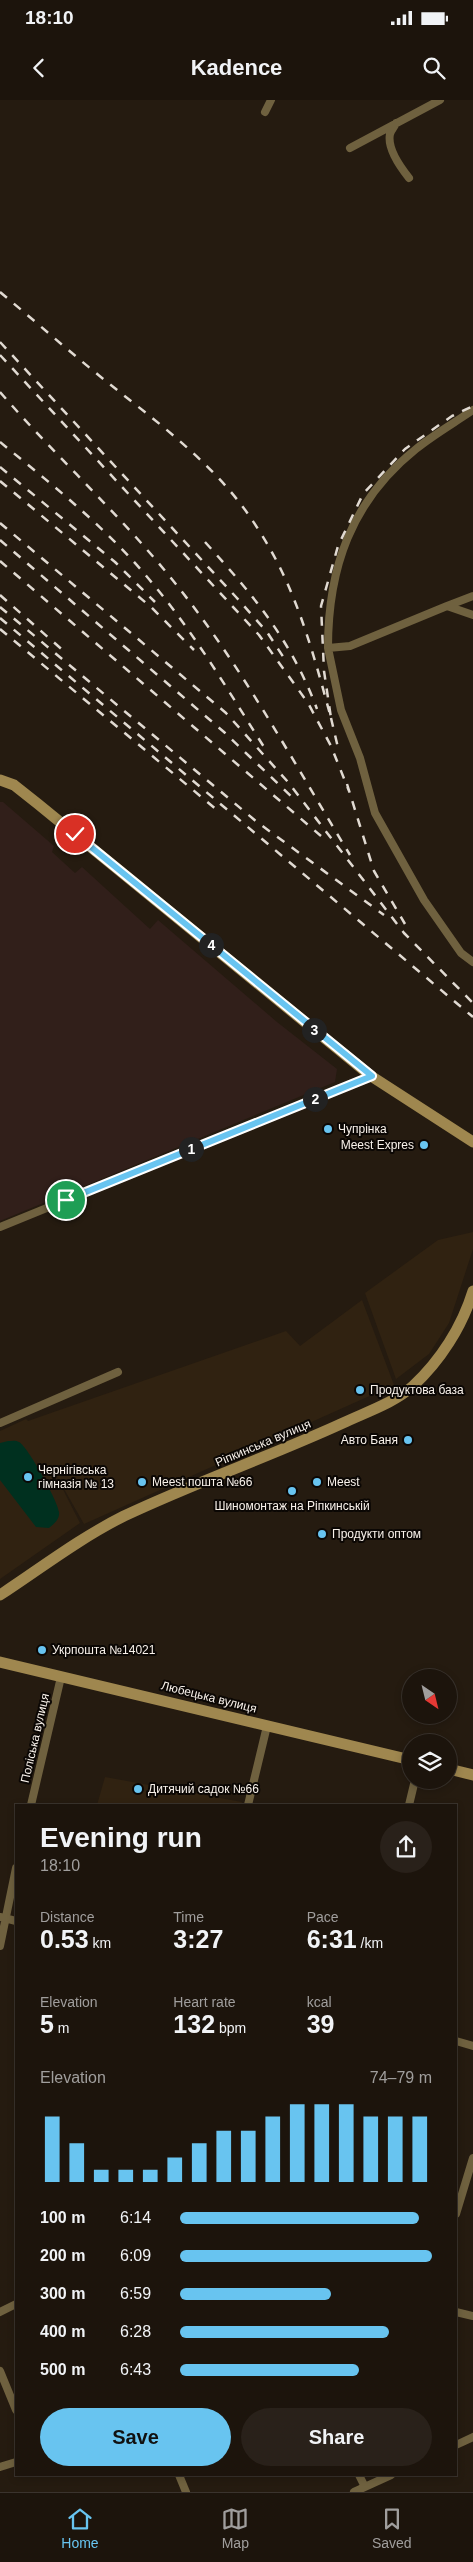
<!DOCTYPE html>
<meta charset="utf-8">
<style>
:root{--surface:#1c140c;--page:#29211a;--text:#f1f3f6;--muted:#a09e9d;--line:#3a332d;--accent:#68c4f0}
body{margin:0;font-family:Helvetica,sans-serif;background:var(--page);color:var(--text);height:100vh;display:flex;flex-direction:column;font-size:19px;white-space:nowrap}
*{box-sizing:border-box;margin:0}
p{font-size:16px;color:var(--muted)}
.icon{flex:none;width:28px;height:28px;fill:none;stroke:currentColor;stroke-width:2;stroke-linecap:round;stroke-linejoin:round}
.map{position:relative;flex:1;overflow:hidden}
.drawer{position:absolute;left:15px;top:1704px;width:442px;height:672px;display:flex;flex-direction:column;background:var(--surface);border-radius:0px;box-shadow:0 2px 8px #0003,0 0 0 1px var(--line)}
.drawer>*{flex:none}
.needle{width:32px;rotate:145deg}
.tools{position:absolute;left:402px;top:1569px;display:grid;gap:10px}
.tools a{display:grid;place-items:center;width:55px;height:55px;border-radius:50%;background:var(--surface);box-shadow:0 2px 8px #0003,0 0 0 1px var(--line);font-size:25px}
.pin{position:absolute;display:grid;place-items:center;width:42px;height:42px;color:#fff;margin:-21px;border:2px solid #fff;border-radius:50%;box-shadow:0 1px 5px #0007}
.km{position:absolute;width:25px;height:25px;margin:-12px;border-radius:50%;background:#222;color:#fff;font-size:14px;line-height:25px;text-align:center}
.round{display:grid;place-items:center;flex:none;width:52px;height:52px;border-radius:26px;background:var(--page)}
.head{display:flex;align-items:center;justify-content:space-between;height:85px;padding:0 25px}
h1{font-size:28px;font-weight:700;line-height:38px}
.figures{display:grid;grid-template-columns:repeat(3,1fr);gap:8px;height:85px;padding:5px 25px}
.figures div{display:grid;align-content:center}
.figures b{font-size:25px;font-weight:700}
.figures small{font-size:14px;font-weight:400}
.figures p{font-size:14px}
.chart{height:140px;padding:10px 25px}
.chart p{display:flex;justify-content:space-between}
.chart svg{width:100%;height:90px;margin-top:5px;stroke:var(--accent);stroke-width:6}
.primary-button{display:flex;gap:10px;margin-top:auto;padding:10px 25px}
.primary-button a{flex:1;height:58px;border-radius:30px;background:var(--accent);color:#111;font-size:20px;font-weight:700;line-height:58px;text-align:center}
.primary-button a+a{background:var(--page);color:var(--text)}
ul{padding:0 25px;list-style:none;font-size:16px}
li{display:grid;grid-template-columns:80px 60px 1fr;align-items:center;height:38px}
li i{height:12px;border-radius:6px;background:var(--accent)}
.status{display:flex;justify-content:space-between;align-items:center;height:35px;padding:0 25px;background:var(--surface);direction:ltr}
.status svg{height:14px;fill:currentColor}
header{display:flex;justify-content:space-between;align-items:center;height:65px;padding:0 25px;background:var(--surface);font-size:22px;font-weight:700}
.dock{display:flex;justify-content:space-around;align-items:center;height:70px;border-top:1px solid var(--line);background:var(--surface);font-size:14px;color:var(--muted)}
.dock a{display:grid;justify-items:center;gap:2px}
.dock .on{color:var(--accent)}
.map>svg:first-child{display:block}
</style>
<div class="status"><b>18:10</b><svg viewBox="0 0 49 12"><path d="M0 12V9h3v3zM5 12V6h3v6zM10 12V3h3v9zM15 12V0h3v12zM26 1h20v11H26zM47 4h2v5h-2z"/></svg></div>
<header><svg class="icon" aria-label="back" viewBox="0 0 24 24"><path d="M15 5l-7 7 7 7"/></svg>Kadence<svg class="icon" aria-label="search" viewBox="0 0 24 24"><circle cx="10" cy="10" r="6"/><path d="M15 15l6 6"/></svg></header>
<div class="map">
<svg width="473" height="2392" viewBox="0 0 473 2392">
<rect width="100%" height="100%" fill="#251b10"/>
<!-- built -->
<path fill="#302211" d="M473 1132V1149L449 1223 429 1254 396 1279 365 1193 438 1140Z
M362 1200 394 1285 84 1424 51 1366 80 1423 0 1479V1331L26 1319 28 1321 286 1231 300 1246Z
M105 1677 242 1702 241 1705H97Z"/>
<!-- industrial -->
<path fill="#311f1a" d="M0 702H3L54 746 52 752 75 773 82 767 150 829 158 820 277 922 337 969 335 982 0 1121Z"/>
<!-- green -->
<path fill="#00301f" d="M8 1341C11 1341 16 1340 19 1342 28 1347 58 1401 59 1412 60 1419 54 1424 49 1428L36 1427 0 1380V1343Z"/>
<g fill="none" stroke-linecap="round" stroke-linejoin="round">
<!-- street -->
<path stroke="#6f613f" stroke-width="8" d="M265 12 271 0
M396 23C395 26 391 30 390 34 387 48 401 68 409 78
M350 48 440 0
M447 506 473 496
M473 515 447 506 350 546 328 548 341 610 360 658 375 713 424 800 461 853 473 862
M328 548C328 468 351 401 416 349 433 335 454 323 473 310
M0 1127 371 976
M0 1323 118 1272
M31 1705 61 1577
M248 1705 267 1626
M409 1705 415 1680
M0 1817 16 1821
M0 1846 16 1768
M456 1941 473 1946
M456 2114 473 2058
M0 2212 16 2204
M456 2212 473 2216
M0 2271 16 2310
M456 2345 473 2337
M0 2367 16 2362
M179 2375 186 2392
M359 2375 365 2387
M354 2392 391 2375"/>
<!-- secondary -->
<path stroke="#9f874f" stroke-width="11" d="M0 680 14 685 38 704 371 976 473 1042
M0 1495C41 1468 80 1438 124 1416 196 1382 271 1356 343 1323 366 1312 394 1303 413 1286 440 1261 462 1227 473 1191
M0 1562 411 1660
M449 1669 473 1675"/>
<!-- rail -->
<path stroke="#e1dad2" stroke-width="2.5" stroke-dasharray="9 9" stroke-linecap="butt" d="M0 192C36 222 71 253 107 282 161 325 221 369 258 429 296 487 313 552 331 618L324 571 321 506 338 446 363 394 405 349 452 316 473 306
M0 242 236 497 267 532 284 558
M0 255 259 535 308 603 331 646 349 691
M0 292C58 359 124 418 179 488 244 570 295 665 350 755
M0 342C54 386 109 430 153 484 195 534 229 592 264 647
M0 367 115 462 155 502
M0 381 151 507 194 550
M0 423 226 613 288 682 404 833 473 903
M0 440 224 632 294 699
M205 442C254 496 291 540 317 609
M0 461 321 736
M0 495 66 553
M0 507 257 722 384 815
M0 518 473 917
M0 529 217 710
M331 618 339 652
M347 684 374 771 405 824"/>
</g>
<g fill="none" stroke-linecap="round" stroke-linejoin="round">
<!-- route casing -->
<g stroke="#fff" stroke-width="10">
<path id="route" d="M66 1100 372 976 75 734"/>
</g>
<!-- route -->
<use href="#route" stroke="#68c4f0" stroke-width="6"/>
</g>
<!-- markers -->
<g fill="#68c4f0" stroke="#0b0704" stroke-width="2">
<circle cx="328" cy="1029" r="5"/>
<circle cx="424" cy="1045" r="5"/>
<circle cx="360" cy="1290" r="5"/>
<circle cx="408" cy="1340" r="5"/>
<circle cx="28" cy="1377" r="5"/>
<circle cx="142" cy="1382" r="5"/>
<circle cx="317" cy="1382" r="5"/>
<circle cx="292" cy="1391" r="5"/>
<circle cx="322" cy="1434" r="5"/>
<circle cx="42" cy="1550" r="5"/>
<circle cx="138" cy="1689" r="5"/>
</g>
<g text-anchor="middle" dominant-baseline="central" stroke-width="4" stroke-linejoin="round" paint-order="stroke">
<!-- poi labels -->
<g font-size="12" fill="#f9f2eb" stroke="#0b0704" text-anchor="start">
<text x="338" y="1029">Чупрінка</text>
<text x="414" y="1045" text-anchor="end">Meest Expres</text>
<text x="370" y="1290">Продуктова база</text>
<text x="398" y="1340" text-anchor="end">Авто Баня</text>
<text x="38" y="1370">Чернігівська<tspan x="38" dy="14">гімназія № 13</tspan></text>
<text x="152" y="1382">Meest пошта №66</text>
<text x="327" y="1382">Meest</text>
<text x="292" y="1406" text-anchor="middle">Шиномонтаж на Ріпкинській</text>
<text x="332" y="1434">Продукти оптом</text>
<text x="52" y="1550">Укрпошта №14021</text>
<text x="148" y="1689">Дитячий садок №66</text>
</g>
<!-- street labels -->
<g font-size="12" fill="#f9f2eb" stroke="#0b0704">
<text transform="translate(263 1343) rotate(-23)">Ріпкинська вулиця</text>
<text transform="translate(209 1597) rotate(14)">Любецька вулиця</text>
<text transform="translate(35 1638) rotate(-77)">Поліська вулиця</text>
</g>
</g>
</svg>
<div class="tools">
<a><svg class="needle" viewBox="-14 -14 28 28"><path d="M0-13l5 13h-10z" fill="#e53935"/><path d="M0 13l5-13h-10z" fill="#a09e9d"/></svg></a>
<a><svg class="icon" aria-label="layers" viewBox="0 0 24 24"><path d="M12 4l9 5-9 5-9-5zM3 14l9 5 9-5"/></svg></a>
</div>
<div class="pin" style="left:66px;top:1100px;background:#1e9e55"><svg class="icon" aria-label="arrive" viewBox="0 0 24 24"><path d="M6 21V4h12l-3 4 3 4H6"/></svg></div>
<div class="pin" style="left:75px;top:734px;background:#d93025"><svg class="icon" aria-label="check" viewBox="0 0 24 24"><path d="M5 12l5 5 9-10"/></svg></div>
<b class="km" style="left:191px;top:1049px">1</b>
<b class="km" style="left:315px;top:999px">2</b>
<b class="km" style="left:314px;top:930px">3</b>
<b class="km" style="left:211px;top:845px">4</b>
<section class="drawer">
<div class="head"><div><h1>Evening run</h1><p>18:10</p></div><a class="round"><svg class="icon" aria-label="share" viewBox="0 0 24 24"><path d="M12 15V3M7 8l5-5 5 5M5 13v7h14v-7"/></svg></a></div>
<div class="figures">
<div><p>Distance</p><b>0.53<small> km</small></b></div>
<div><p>Time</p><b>3:27</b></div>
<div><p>Pace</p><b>6:31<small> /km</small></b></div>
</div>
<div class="figures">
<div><p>Elevation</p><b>5<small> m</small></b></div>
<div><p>Heart rate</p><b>132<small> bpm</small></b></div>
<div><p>kcal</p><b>39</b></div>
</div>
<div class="chart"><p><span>Elevation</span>74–79 m</p>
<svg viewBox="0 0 160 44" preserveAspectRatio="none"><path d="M5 44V12M15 44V25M25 44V38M35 44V38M45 44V38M55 44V32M65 44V25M75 44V19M85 44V19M95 44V12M105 44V6M115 44V6M125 44V6M135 44V12M145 44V12M155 44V12"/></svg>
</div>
<ul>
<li><b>100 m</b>6:14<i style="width:95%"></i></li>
<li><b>200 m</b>6:09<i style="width:100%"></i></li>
<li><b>300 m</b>6:59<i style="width:60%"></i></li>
<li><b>400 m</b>6:28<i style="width:83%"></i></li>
<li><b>500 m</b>6:43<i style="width:71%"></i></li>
</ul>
<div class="primary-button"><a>Save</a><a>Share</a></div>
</section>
</div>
<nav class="dock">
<a class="on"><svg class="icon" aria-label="home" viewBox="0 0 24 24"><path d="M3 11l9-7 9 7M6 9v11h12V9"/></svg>Home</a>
<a><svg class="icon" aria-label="map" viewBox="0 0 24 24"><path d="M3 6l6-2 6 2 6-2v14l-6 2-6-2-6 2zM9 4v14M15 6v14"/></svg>Map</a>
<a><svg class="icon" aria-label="saved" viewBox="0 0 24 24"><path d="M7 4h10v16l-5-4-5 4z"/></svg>Saved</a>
</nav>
